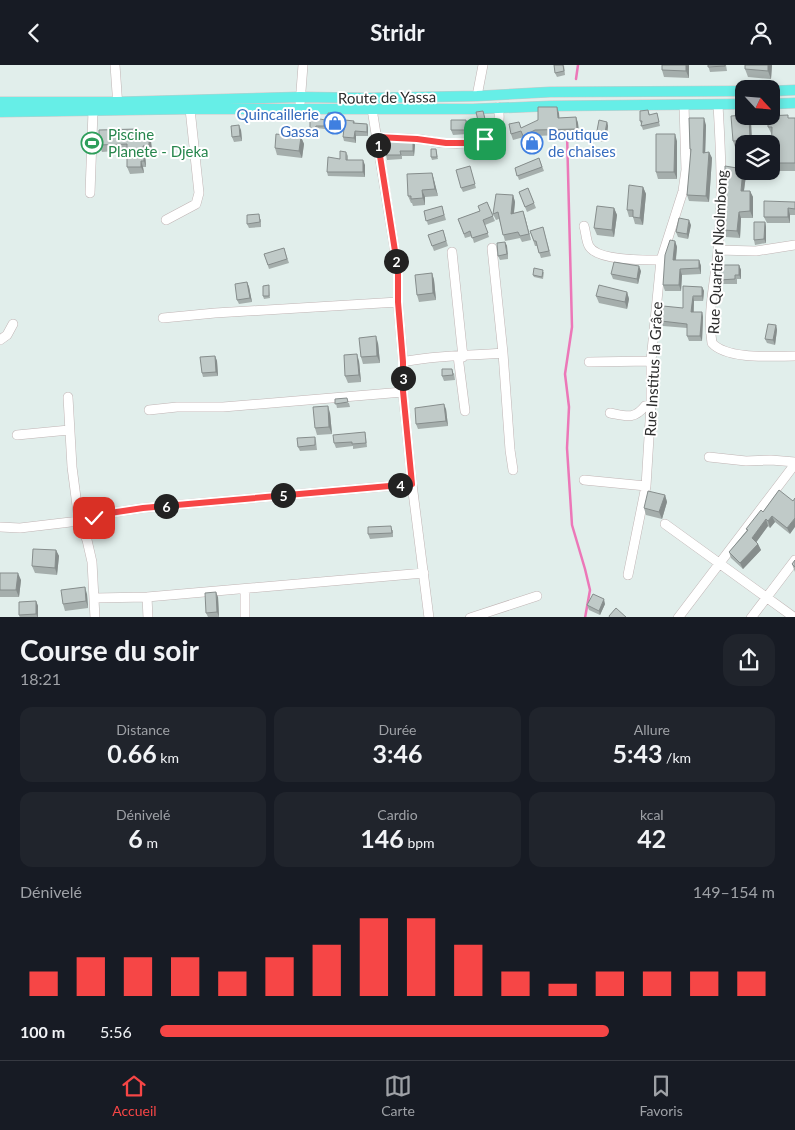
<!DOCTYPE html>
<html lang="fr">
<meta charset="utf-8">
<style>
:root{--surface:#171b24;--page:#20242c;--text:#f1f3f6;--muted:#9ea1a6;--line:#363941;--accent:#f64646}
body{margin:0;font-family:Lato,sans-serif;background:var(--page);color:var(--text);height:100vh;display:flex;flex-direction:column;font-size:19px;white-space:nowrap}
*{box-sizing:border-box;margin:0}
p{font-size:16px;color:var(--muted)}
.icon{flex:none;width:28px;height:28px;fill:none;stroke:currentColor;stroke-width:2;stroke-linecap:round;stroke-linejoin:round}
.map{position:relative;height:552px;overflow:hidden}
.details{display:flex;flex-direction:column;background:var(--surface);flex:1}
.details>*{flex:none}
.needle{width:32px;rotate:116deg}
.buttons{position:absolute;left:735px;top:15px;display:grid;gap:10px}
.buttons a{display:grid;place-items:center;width:45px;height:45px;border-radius:10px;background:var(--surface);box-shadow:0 2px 8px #0003;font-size:25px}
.pin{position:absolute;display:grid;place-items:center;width:42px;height:42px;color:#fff;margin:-21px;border-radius:10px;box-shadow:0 2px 8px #0006}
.km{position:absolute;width:25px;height:25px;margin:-12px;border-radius:50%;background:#222;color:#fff;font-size:14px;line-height:25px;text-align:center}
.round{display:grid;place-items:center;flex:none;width:52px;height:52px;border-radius:15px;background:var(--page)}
.head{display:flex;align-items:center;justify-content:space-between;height:85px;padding:0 20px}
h1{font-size:28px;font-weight:700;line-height:38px}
.metrics{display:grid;grid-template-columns:repeat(3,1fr);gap:8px;height:85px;padding:5px 20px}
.metrics div{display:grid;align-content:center;border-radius:12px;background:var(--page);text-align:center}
.metrics b{font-size:25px;font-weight:700}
.metrics small{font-size:14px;font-weight:400}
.metrics p{font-size:14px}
.chart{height:140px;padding:10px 20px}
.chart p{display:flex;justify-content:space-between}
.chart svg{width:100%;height:90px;margin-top:5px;stroke:var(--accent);stroke-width:6}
ul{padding:0 20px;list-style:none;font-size:16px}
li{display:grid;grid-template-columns:80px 60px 1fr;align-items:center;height:38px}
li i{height:12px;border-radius:6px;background:var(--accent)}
header{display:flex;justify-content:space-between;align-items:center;height:65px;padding:0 20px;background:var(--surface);font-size:22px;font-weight:700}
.menu{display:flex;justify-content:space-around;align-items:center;height:70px;border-top:1px solid var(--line);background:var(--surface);font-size:14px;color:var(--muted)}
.menu a{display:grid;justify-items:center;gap:2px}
.menu .active{color:var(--accent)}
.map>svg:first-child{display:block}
</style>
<header><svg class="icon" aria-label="back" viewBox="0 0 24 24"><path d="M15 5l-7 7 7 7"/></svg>Stridr<svg class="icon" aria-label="person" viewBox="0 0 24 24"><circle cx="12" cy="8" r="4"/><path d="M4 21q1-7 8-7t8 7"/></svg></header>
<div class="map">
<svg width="795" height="553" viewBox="0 0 795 553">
<rect width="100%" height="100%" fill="#e1eeeb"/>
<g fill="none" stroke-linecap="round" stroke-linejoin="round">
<!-- stream -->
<path stroke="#ec77b8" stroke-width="2.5" d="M576 14 578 0
M567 68 572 262 565 309 569 342 567 383 572 460 585 504 590 525 585 553"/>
<!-- minor casing -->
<g stroke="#c0b4b4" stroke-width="10">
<path id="minor" d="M115 0 118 42
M477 31 483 0
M300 39 303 0
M718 40C721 89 723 138 718 186 715 217 707 248 712 278 727 295 774 291 795 291
M372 44 398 205V237L403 297V327L412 419 429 553
M377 72C390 73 403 73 415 74 426 74 436 78 446 78 471 80 506 76 498 42
M90 128 93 46
M166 155 196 139 199 128 190 44
M584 161C586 167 586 176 589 181 597 196 646 195 661 195
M492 183 503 288 510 385 513 405
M718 185 756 186 795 180
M452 187 463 292
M163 253 215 248 398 237
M0 275 7 270 13 259
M458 291 465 346
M403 297C436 290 470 291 503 288
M589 297 651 296
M68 332 72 402 79 456 87 475 92 497 95 553
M149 345 177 342H223L403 327
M610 348C626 351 634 355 645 341L651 340
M17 370 69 365
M709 392 746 396 771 395 795 397
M584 415 646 421
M665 459 795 553
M0 462 20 463 79 456 110 448 143 443 412 419
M628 510 646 421 651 340V296L661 195 683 126 686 105 684 40
M147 532 148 553
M95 533 147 532 424 508
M245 553V524
M470 553 537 531
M678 553 795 399
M751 553 795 495"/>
</g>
<!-- major casing -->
<g stroke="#c8c8c8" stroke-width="11">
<path id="major" d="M771 26 795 25
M0 37H117L300 32 368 33 477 31 550 27 744 26
M771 39 795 38
M0 47 190 44H473L550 41 744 39"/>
</g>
<!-- minor -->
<use href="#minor" stroke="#fff" stroke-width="9"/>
<!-- major -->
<use href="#major" stroke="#66eee7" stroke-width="10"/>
</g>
<!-- wall -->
<path fill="#a5aeac" d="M564 0 565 10 557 12 555 8Z
M689 0V13L664 12 662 5Z
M708 0H726L727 6 710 7Z
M772 0 771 14 748 12 745 4Z
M648 45 650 50 657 48 660 61 643 65 640 56Z
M341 48 342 53V62H330L328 57Z
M559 48V53L576 52 578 58 579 69 537 71 525 76 524 72 513 75 511 69 521 63Z
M484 50 488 62 481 64 479 60Z
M744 51H749L751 57 752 79H744V82H735L733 76Z
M789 53H795V106H771L772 70 768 62Z
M325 55 326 57 325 64 316 63V66L310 65V63Z
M354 56 355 58 367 59 368 63V71H356V78L344 76 343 72Z
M607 57 608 61 606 77 598 76 596 71Z
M468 60V69L453 70 451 65Z
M706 60 705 88 709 87 712 93 709 137 689 136 687 130 691 88 690 84Z
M137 64 138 68 144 70 151 76 152 87H145L146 102H143L144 108 130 109 127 102V85L102 87 99 80Z
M241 65 242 76 234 77 232 72Z
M301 72 304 79 302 93 277 90 275 83Z
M488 73 492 84 473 92 468 79Z
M413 76 415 80 414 91H402V94L387 95 386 90Z
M677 76V114H658L656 107Z
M436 84 438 94 432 95 431 92Z
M346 87 348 91V95L365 100V112L328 111 327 107Z
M539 93 544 106 519 115 515 103Z
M471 106 476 123 463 127 461 123Z
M744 106 746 110 744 126H750L753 132V153H741L740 173 726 172 724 165Z
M432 108 434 115 438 131 425 132V140L413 141 412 138H411L408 131Z
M643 122 646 129 643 160 635 159 633 152H629L627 145Z
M528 123 536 143 527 147 519 127Z
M513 130 515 137 514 148 523 146 531 175 522 177 520 173 505 176 499 154 496 155 493 149Z
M487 137 495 156 485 160 489 172 474 178 472 171 465 173 458 154 480 146Z
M795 137V150H790V158H767L764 152Z
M442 141 446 155 428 160 424 146Z
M614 143 617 150 614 172 597 170 594 163Z
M261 154V162L249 163 247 159Z
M765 157 766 162V178L755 180 754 175Z
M691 160 688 174 678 172 676 167Z
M543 162 551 191 541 193 537 181H535L530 166Z
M443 165 448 181 434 186 428 170Z
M675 176 677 182 676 195H699L701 201V209L682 210 681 226H665L663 220Z
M505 177 507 181 508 194 500 195 498 191Z
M284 183 289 198 269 204 264 189Z
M739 200 741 205V214H737V219H721L719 215Z
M641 206 638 219 613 214 611 209Z
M544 207 543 214 534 212 533 210Z
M432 208 434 215 436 235 419 237 417 230Z
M247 217 249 222 252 237 239 239 237 235Z
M702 222 704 226 703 236H694V247H702L703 252 702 276H689L687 271V263L663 261 661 256 683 243Z
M269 223 270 233 264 234 263 231Z
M627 227 629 234 627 244 599 238 596 231Z
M776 260 777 265 775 280 767 278 765 274Z
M378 278 380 298 363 299 361 292Z
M215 291 217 296 218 311 203 312 202 308Z
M359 296 361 317 348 318 345 311Z
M454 308 455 315 444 316 442 311Z
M335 334 349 338 350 342 337 343Z
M446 344 448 361 418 364 416 359Z
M330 348 332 369 317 370 315 363Z
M365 367 366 372 367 382 353 384V381L336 383 334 378Z
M315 372 316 376 317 385 300 386 298 382Z
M779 425 790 469 775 457 770 463 768 461 756 477 758 479 761 485 743 504 731 493 729 487 747 465 746 464 763 447Z
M665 430 667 437 662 454 646 450 644 443Z
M393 465V472L370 474 368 469Z
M56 485 59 491 57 510 35 508 32 501Z
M795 495V507L792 499Z
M0 508 21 515 19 532H0Z
M87 529 88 543 65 546 63 539Z
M218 532 219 552H208L206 548Z
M36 536 38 541V553H20L19 550Z
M605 539 600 550 589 545 587 540Z"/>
<!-- shaded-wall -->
<path fill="#868d8c" d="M686 0H689V13L686 6Z
M768 0H772L771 14 768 6Z
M557 42 559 48 560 59 558 53Z
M341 48 342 53V62L341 58Z
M749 51 751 57 752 79H751L750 75Z
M576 52 578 58 579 69 577 64Z
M704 53 706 60 705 94 703 88Z
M466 55 468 60V69L466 65Z
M607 57 608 61 606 77 604 73Z
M367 59 368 63V71L367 67Z
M239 60 241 65 242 76 240 71Z
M355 66 356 71V78L354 73Z
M675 69 677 76V114L674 107Z
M149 70 151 76 152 87 149 80Z
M301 72 304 79 302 93 299 86Z
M413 76 415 80 414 91 413 86Z
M143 81 145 87 146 102 144 96Z
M709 87 712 93 709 137 706 131Z
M363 95 365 100V112L363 107Z
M141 96 143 102 144 108 141 102Z
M743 104 746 110 743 132 741 126Z
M432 108 434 115 438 131 435 124Z
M643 122 646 129 643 160 640 153Z
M422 125 425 132V140L423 133Z
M750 126 753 132V153L750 146Z
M513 130 515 137 513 155 511 149Z
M614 143 617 150 614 172 612 165Z
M788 143 790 150V158L788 152Z
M523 146 525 152 531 175 529 169Z
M739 147 741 153 740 173 737 166Z
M689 155 691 160 688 174 687 169Z
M765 157 766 162V178L764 174Z
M675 176 677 182 675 201 673 195Z
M505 177 507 181 508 194 507 189Z
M699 195 701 201V209L699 203Z
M739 200 741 205V214L739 210Z
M639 201 641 206 638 219 637 214Z
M680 204 682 210 681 226 679 220Z
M432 208 434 215 436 235 433 228Z
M247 217 249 222 252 237 250 233Z
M702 222 704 226 703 236 702 231Z
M627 227 629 234 627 244 625 237Z
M693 231 694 236 693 252 691 247Z
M702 247 703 252 702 276 700 271Z
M776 260 777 265 775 280 773 275Z
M376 271 378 278 380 298 377 291Z
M357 289 359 296 361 317 359 310Z
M215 291 217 296 218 311 216 307Z
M444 339 446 344 448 361 446 356Z
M328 341 330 348 332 369 329 362Z
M665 430 667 437 662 454 659 447Z
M772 451 775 457 770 463 768 456Z
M795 453V462L790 469 787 463Z
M766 454 768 461 755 479 752 473Z
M758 479 761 485 743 504 740 498Z
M56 485 59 491 57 510 55 503Z
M18 508 21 515 19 532 16 525Z
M85 522 87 529 88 543 86 536Z
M216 527 218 532 219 552 217 547Z
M604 534 605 539 600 550 599 546Z
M36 536 38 541V553L36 549Z"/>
<!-- building -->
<path fill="#c0cac8" stroke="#868d8c" d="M554 0H563L564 6 555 8Z
M662 0H686V6L662 5Z
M708 0H725V1L708 2Z
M745 0H768V6L745 4Z
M538 42H557L558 53 576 52 577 64 535 65 523 71 521 66 511 69 509 59 519 57 521 63 538 55Z
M648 45 649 50 657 48 659 57 641 61 642 56H640V46Z
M483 46 486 58 479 60 476 47Z
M328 48H341V58L328 57Z
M744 50V51H749L750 75 733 76 731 51Z
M788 50V53H795V98H771L772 62H768V51Z
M310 52 325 55 324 61H316L315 64 310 63Z
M689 53H704L703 88 709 87 706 131 687 130 691 84H690Z
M345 55 354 56 353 58 367 59V67L355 66 354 73 343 72Z
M451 55H466V65H451Z
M599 55 607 57 604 73 596 71Z
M239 60 240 71 232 72 231 61Z
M137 64V68H143V70H149V80L143 81 144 96H141V102H127V79L99 80V65Z
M276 69 301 72 299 86 275 83Z
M656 69H675L674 107H656Z
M488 73 490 79 471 87 468 79Z
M413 76V86H400L401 90H386L385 77Z
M431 84H436L437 92H431Z
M340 86 346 87V95H363V107H327L328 92 340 94Z
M539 93 542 102 517 111 515 103Z
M470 101 475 119 461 123 456 105Z
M725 101 743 104 741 126H750V146L739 147 737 166 724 165 725 144Z
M432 108 435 124 422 125 423 133 411 134V131H408L407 109Z
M629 120 643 122 640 153 633 152V145H627Z
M528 123 534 138 525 142 519 127Z
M496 129 513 130 511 149 523 146 529 169 520 171 518 167 503 170 498 147 493 149Z
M764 136 795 137V144L788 143V152H764Z
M487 137 493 151 483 155 488 168 472 173 470 166 464 169 458 154 480 146 478 141Z
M442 141 444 150 426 156 424 146Z
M597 141 614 143 612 165 594 163Z
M259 149 260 157 247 159V150Z
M679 153 689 155 687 169 676 167Z
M754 157H765L764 174 754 175Z
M543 162 549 186 539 188 536 176H534L530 166Z
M443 165 446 176 432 181 428 170Z
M670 175 675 176 673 195H699V203L680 204 679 220H663L665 190Z
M505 177 507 189 498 191 497 178Z
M284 183 287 194 268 200 264 189Z
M614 197 639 201 637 214 611 209Z
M720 200H739V210H735V214L719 215Z
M534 203 543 205 542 212 533 210Z
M432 208 433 228 417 230 415 210Z
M247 217 250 233 237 235 235 219Z
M269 220V231H263V221Z
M599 220 627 227 625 237 596 231Z
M683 221 702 222V231H693L691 247H702L700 271H687V259L661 256 663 241 683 243Z
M768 259 776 260 773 275 765 274Z
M376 271 377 291 361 292 359 273Z
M357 289 359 310 345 311 344 290Z
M215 291 216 307 202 308 200 292Z
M442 304H452L453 310 442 311Z
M347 333 348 337 335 339V334Z
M444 339 446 356 416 359 415 343Z
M328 341 329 362 315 363 313 342Z
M365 367 366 378 352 379V377L334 378 333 370Z
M315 372V380L298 382 297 373Z
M779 425 793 436 795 433V453L787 463 772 451 768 456 766 454 752 473 758 479 740 498 729 487 748 465 746 464 761 445 763 447Z
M648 426 665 430 659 447 644 443Z
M391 461 392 468 368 469V462Z
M33 484 56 485 55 503 32 501Z
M795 495V502L792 499Z
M0 508H18L16 525H0Z
M85 522 86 536 63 539 61 525Z
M216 527 217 547 206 548 205 528Z
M593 529 604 534 599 546 587 540Z
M36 536V549L19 550V537Z
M616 543 627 553H610L609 551Z"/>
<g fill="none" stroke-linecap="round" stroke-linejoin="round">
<!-- route casing -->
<g stroke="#fff" stroke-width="10">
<path id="route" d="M94 453 110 448 143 443 412 419 403 326V297L398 237V205L377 72 417 74 446 78H467L485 74"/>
</g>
<!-- route -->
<use href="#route" stroke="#f64646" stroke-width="6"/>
</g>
<!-- icons -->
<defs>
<g id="shop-ring" transform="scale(1.125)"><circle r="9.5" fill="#fff" stroke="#3f7fe0" stroke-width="1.5"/><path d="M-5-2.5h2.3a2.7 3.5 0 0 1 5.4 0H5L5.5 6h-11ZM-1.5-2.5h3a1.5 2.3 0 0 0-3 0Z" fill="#3f7fe0"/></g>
<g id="stadium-ring" transform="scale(1.125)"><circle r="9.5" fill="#fff" stroke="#2e9e5b" stroke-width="1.5"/><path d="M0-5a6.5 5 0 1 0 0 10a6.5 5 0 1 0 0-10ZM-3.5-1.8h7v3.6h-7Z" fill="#2e9e5b"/></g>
</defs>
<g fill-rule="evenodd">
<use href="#shop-ring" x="335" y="58"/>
<use href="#stadium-ring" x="92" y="78"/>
<use href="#shop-ring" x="532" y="78"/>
</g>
<g text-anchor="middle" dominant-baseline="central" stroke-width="4" stroke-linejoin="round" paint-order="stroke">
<!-- street labels -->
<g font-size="15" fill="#2d2d2d" stroke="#fff">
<text transform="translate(387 32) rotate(-1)">Route de Yassa</text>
<text transform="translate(717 187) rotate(-87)">Rue Quartier Nkolmbong</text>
<text transform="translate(653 304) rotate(-87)">Rue Institus la Grâce</text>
</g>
<!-- shop labels -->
<g font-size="15" fill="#366cbe" stroke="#fff" text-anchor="end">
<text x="319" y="49">Quincaillerie<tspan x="319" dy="17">Gassa</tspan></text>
<text x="548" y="69" text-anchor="start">Boutique<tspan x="548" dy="17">de chaises</tspan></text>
</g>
<!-- leisure labels -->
<g font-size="15" fill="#27864d" stroke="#fff" text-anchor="start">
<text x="108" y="69">Piscine<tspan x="108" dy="17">Planete - Djeka</tspan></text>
</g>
</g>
</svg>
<div class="buttons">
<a><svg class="needle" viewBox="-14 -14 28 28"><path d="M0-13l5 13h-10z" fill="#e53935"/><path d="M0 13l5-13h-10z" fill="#9ea1a6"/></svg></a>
<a><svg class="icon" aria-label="layers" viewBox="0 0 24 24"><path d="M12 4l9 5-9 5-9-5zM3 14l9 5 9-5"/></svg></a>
</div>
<div class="pin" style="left:485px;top:74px;background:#1e9e55"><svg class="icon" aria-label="arrive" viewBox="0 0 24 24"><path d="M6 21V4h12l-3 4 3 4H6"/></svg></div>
<div class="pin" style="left:94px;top:453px;background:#d93025"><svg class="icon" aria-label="check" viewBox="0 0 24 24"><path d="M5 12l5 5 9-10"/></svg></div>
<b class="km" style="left:378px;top:80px">1</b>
<b class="km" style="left:396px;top:196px">2</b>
<b class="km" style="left:403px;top:313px">3</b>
<b class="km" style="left:400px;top:420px">4</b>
<b class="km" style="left:283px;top:430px">5</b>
<b class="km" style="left:166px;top:441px">6</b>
</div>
<section class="details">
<div class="head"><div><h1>Course du soir</h1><p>18:21</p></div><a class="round"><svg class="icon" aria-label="share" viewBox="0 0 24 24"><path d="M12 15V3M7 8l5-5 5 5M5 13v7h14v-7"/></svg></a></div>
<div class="metrics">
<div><p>Distance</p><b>0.66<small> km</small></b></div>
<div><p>Durée</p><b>3:46</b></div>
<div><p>Allure</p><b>5:43<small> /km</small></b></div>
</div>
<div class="metrics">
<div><p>Dénivelé</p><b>6<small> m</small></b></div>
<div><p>Cardio</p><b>146<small> bpm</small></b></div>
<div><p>kcal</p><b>42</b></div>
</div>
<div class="chart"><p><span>Dénivelé</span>149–154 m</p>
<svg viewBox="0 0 160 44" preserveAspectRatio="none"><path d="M5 44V32M15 44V25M25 44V25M35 44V25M45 44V32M55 44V25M65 44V19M75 44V6M85 44V6M95 44V19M105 44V32M115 44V38M125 44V32M135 44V32M145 44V32M155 44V32"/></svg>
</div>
<ul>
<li><b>100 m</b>5:56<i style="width:73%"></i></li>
</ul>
</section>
<nav class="menu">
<a class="active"><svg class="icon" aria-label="home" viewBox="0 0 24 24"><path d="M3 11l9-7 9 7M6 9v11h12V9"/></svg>Accueil</a>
<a><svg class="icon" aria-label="map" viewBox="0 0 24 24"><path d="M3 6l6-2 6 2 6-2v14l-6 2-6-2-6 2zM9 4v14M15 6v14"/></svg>Carte</a>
<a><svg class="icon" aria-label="saved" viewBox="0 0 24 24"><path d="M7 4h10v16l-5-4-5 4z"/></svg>Favoris</a>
</nav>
